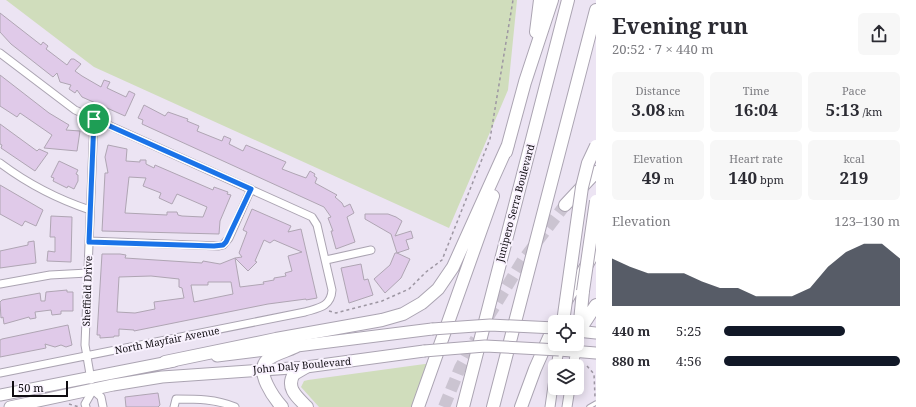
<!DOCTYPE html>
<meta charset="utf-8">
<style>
:root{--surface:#fff;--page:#f7f7f7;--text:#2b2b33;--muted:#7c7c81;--accent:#111827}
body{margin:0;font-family:"Noto Serif",serif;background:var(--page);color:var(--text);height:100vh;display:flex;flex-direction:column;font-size:15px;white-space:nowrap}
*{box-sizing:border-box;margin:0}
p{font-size:13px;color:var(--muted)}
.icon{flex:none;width:22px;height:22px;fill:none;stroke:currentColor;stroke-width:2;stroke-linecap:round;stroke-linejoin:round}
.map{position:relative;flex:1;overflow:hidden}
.panel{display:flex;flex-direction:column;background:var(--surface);width:320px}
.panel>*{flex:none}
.buttons{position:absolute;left:548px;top:315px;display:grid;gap:8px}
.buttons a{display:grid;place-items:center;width:36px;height:36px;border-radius:6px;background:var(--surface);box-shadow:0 2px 10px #0003;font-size:20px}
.scale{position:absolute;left:12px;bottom:10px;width:56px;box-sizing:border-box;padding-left:4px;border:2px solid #0f0c11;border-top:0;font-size:11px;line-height:14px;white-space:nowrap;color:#0f0c11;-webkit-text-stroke:3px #f9f2fe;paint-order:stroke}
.pin{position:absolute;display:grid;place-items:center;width:34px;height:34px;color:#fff;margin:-17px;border:2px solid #fff;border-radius:50%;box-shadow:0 1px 4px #0007}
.round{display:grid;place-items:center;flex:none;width:42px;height:42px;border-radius:6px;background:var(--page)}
.summary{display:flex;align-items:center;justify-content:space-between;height:68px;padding:0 16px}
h1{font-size:22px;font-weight:700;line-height:30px}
.metrics{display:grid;grid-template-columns:repeat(3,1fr);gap:6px;height:68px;padding:4px 16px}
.metrics div{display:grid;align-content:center;border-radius:6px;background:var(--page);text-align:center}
.metrics b{font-size:17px;font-weight:700}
.metrics small{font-size:11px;font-weight:400}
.metrics p{font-size:11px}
.chart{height:112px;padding:8px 16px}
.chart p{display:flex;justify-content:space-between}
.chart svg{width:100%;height:72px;margin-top:4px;fill:var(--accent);opacity:.7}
ul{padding:0 16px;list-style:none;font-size:13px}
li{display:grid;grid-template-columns:64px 48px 1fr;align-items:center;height:30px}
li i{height:10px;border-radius:5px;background:var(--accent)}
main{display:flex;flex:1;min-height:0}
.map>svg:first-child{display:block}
</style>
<main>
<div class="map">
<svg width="596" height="407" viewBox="0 0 596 407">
<rect width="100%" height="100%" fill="#ece4f3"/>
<!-- green -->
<path fill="#d0ddbc" d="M6 0H517L508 90 449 228 94 67Z
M432 363 413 407H319L301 387 304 381 308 380Z"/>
<!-- building -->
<path fill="#e0cae9" stroke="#afa5b3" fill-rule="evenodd" d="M0 13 41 45 43 42 48 46 46 49 67 65 71 59H74L81 64 75 71 82 76 101 87 104 80 110 82 107 88 126 97 129 91 135 94 125 116 82 97 77 90 75 93 69 89 71 85 60 82 57 73 53 77 11 44 0 32Z
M0 75 49 113 69 125 66 130 80 131 77 151 44 148 52 135 20 113 17 117 0 106Z
M144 105 165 116 168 112 188 119 187 121 199 126 197 131 222 141 224 136 231 139 229 144 243 151 246 145 286 162 282 169 295 174 306 178 310 171 315 174 314 176 317 178 315 183 337 195 335 197 342 203 344 207 350 204 354 213 347 217 355 242 336 249 331 231H333L328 218 331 217 324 207 142 124 143 120 138 118Z
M0 124 37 151 39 149 48 153 35 171 1 148 2 145 0 144Z
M108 145 127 149 126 161 140 162V160H146V164L154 168 155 165 213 190 214 187 228 192 227 194 231 195 220 221 219 234 102 231 105 173H108L105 157ZM129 177 146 178 143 186 161 193 159 198 172 204 177 194 207 207 203 217 182 216 178 215 177 212H167V215L125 213Z
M59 161 78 170 76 174 78 175V181L74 189 68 186 67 188 53 181 54 178 51 177Z
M0 185 43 210 36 226 25 221 22 226 0 214Z
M252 209 291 226 288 232 301 229 317 298 306 300V299L268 304 134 331V330L119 329V336H114V337L100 338V335H97L102 254H120L126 255 125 258 202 263 203 261 220 264 235 258 240 287 264 284 263 282 274 280V278L286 276 285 273 292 271 288 256 302 252 274 240 270 243 264 240 255 261 257 262 248 271 235 258 242 257 239 253 247 232 243 230ZM151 276 179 279V287L182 288 184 298 154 302 155 309 135 313 117 312 119 277ZM208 282H231L233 294 194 302 191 285H208Z
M365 214H388L396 217 402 221 395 236 411 231 413 238 406 240 409 249 397 253 410 259 401 278 385 293 374 279 390 265 395 253H397L391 234 365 219Z
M51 216 72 217 71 262 47 261 48 251 55 252V237H50Z
M34 241 36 263 0 268V251L28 245V242Z
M361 264 364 280 368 279 373 295 349 303 341 268Z
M67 290V292H73V311H61V314L52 315 51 310 35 312 36 318 30 319 29 317 4 324 3 317 1 318 0 302 2 300 40 293 41 301H45L46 292Z
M68 325 72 345 66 347 61 345 55 347 45 344 46 348 0 357V340L2 339Z
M158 393 160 405 158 407H126L125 397Z"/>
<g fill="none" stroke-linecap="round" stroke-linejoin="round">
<!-- highway-tunnel -->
<path stroke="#cbc4d1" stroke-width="12" stroke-dasharray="12 6" stroke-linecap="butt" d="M488 317 523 260 565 205
M444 407 460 368 476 339"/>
<!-- lane casing -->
<g stroke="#aba4b2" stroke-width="5.5">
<path id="lane" d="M589 407 596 403"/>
</g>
<!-- street casing -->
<g stroke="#aba4b2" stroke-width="9">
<path id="street" d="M0 53 75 110 312 217 317 225 332 290C331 307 318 308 305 312L0 373
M0 163C28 184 57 199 90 210
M89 241 219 246 223 245 229 238 251 189
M326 260 371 250
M0 284 50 275 88 273
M91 380 85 345 94 119
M93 390 101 397 103 407
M86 407 85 404 93 390
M174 407 176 399C197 399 216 399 235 407"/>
</g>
<!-- secondary casing -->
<g stroke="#aba4b2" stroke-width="11">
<path id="secondary" d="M556 366 559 350
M573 366 576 351
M550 407 555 372
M567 407 570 388"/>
</g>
<!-- primary casing -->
<g stroke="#aba4b2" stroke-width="13">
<path id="primary" d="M577 331 596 333
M560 344 559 350 596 353
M217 356 432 329
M0 395 174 361
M10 407 113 385 162 377 306 367 424 351"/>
</g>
<!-- highway casing -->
<g stroke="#aba4b2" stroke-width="14">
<path id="highway" d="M536 32 540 0
M506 152 525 82 552 0
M565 205 596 172
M566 301 596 249
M579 331 583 291
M579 331 596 305
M165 362 276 339 382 320 403 314 422 303 438 289 453 267 508 145
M306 367 294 374C285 388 298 398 307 407
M282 407C274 398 255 372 267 360 274 354 287 351 295 347
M418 407 493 196
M463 407 568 0
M493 407 596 10
M521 407 535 369 555 324"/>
</g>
<!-- path -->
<path stroke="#9d96a2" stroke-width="1.5" stroke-dasharray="3 3" stroke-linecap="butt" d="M329 311 336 313 382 301 409 289 426 272 442 260 490 139 513 0
M587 366 594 374 595 397
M69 404 79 407"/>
<!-- lane -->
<use href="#lane" stroke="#fff" stroke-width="3.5"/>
<!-- street -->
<use href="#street" stroke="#fff" stroke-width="7"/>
<!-- secondary -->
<use href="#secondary" stroke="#fff" stroke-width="9"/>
<!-- primary -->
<use href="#primary" stroke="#fff" stroke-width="11"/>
<!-- highway -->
<use href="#highway" stroke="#fff" stroke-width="12"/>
<!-- primary-bridge casing -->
<g stroke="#aba4b2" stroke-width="13" stroke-linecap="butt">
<path id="primary-bridge" d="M432 329 490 325 555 328
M424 351 485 346 559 350"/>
</g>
<!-- highway-bridge casing -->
<g stroke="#aba4b2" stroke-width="14" stroke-linecap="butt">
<path id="highway-bridge" d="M583 291 596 201
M563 322 582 187 588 163 596 146"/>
</g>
<!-- primary-bridge -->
<use href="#primary-bridge" stroke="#fff" stroke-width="11"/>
<!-- highway-bridge -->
<use href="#highway-bridge" stroke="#fff" stroke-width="12"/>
</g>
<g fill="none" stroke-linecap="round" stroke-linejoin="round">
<!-- route casing -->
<g stroke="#fff" stroke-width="8">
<path id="route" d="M94 119 251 189 226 242 223 245 214 246 89 242Z"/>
</g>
<!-- route -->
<use href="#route" stroke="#1a73e8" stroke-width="5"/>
</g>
<g text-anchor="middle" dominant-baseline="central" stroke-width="4" stroke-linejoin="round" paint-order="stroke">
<!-- street labels -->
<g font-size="10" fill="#0f0c11" stroke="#f9f2fe">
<text transform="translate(515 203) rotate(-75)">Junipero Serra Boulevard</text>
<text transform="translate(87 291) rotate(-88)">Sheffield Drive</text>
<text transform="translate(167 340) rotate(-11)">North Mayfair Avenue</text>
<text transform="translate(302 365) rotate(-5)">John Daly Boulevard</text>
</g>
</g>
</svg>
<div class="buttons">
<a><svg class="icon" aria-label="locate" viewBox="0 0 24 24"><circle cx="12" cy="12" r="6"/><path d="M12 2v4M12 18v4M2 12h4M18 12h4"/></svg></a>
<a><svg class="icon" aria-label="layers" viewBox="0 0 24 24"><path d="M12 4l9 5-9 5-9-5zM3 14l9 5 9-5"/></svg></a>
</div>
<div class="scale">50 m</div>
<div class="pin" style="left:94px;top:119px;background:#1e9e55"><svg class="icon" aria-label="arrive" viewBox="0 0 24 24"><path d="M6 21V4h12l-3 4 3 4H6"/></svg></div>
</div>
<section class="panel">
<div class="summary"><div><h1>Evening run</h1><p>20:52 · 7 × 440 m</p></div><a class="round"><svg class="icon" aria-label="share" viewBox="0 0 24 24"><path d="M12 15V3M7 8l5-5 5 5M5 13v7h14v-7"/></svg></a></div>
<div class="metrics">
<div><p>Distance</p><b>3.08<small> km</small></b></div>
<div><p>Time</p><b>16:04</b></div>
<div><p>Pace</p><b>5:13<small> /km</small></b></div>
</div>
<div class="metrics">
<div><p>Elevation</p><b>49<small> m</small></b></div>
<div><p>Heart rate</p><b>140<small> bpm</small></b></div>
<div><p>kcal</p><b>219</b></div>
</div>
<div class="chart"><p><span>Elevation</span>123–130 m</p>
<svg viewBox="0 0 160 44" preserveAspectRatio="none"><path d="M0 44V15L10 20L20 24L30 24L40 24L50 29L60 33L70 33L80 38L90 38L100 38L110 33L120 20L130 11L140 6L150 6L160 15V44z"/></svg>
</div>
<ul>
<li><b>440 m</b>5:25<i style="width:69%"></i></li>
<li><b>880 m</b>4:56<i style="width:100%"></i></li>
</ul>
</section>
</main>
